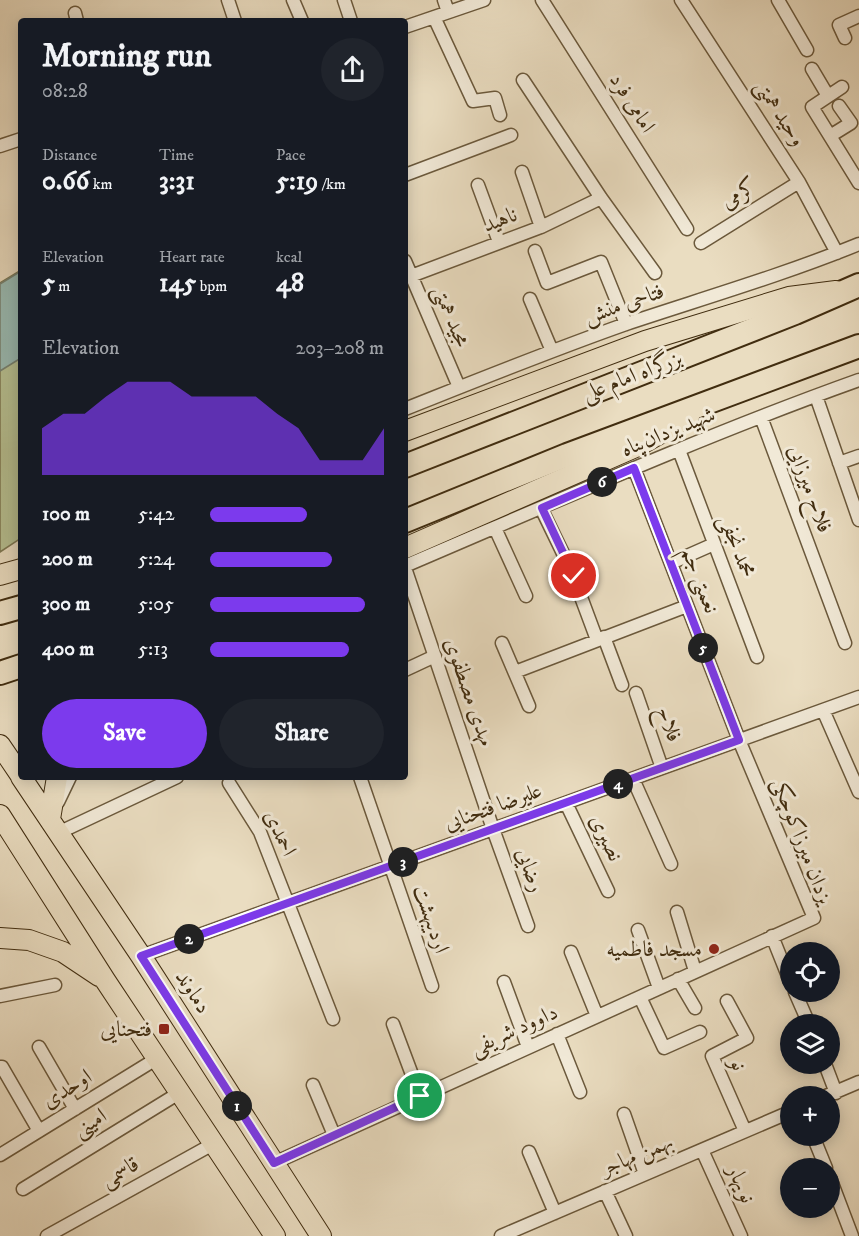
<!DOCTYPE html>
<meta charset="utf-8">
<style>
:root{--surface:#171b24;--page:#20242c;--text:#f1f3f6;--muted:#9ea1a6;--accent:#7c3aed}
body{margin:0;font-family:"IM FELL DW Pica",Amiri,serif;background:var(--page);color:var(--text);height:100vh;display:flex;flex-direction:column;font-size:22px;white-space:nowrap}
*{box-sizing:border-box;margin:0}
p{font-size:20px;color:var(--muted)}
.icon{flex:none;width:33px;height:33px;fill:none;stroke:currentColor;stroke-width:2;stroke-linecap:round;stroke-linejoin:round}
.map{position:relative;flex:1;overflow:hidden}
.details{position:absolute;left:18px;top:18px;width:390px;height:762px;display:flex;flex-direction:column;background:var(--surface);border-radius:6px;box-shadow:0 3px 15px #0003}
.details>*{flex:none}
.buttons{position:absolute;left:780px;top:942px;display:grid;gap:12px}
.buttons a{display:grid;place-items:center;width:60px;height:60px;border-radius:50%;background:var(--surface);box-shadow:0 3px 15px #0003;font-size:30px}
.pin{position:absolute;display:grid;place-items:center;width:51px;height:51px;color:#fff;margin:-26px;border:3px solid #fff;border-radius:50%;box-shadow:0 2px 6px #0007}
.km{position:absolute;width:30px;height:30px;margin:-15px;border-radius:50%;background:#222;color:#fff;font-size:16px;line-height:30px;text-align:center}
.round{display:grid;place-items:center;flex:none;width:63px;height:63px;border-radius:32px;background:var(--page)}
.summary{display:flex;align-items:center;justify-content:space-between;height:102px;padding:0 24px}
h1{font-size:33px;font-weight:700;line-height:45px}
.stats{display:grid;grid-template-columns:repeat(3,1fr);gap:9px;height:102px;padding:6px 24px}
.stats div{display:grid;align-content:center}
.stats b{font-size:26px;font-weight:700}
.stats small{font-size:16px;font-weight:400}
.stats p{font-size:16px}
.chart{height:168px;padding:12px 24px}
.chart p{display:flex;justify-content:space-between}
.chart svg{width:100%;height:108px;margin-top:6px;fill:var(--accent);opacity:.7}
.cta{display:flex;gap:12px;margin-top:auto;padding:12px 24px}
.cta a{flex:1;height:69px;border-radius:36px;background:var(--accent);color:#fff;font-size:24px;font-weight:700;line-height:69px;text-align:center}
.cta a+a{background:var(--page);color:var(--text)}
ul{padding:0 24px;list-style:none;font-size:20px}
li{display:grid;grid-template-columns:96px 72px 1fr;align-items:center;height:45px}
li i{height:15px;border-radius:8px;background:var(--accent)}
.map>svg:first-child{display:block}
</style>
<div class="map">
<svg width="859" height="1236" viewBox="0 0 859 1236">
<rect width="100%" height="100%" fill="#eaddc1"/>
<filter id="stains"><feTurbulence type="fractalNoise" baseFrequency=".00333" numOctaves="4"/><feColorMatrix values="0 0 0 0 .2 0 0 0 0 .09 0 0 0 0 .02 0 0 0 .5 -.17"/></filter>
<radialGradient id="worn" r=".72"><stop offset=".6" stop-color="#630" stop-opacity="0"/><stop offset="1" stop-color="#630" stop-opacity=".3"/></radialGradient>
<!-- green -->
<path fill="#b6c193" stroke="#7c7752" stroke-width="1.5" d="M21 270V538L0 552V283Z"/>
<!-- water -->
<path fill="#98bbb4" stroke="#758272" stroke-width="1.5" d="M21 271V358L0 371V284Z"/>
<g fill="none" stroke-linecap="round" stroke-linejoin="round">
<!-- street casing -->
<g stroke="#6b593c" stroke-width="15">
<path id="street" d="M228 0 235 21
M293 0 302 21
M344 0 351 21
M444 0 448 12
M542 0 687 229
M681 0 799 182 837 253
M778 0 807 50
M75 13 77 21
M434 17 473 101 495 98 500 115
M405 27 484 0
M845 38 839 25 859 16
M812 69 828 96
M523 80 601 198 655 273
M842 87 812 107 859 183
M830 136 851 123 839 106
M0 146 21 139
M522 172 541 227
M405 175 511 135
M478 185 499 242
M701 243 799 182
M535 251 547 283 601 262 626 324
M405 261 459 387
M411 276 541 227 601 198
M530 299 552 351
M816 396 859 520
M405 409C478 380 552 350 626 324 704 298 783 275 859 244
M761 417 845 643
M679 450 757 657
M839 463 859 456
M541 508 574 576
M495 528 526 596
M671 563 714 544
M405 566C555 502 705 435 859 380
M405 568 493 829 528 926
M578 589 597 640
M604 637 622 685
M502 643 529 706
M405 670 435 656
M515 672 687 606
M636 693 662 768
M823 710 859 792
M360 777 432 986
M633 779 671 864
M229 783 260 832 333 1019
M58 802 70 777
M566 803 608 891
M58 833 177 777
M677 912 695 971
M638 930 659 988
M772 936 790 981
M571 952 597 1016
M141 956 859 697
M678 979 695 1008
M504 982 528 1047
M795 992 809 1024
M0 996 55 985
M640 997 664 1048 700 1032
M727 1001 747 1038 712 1056 745 1131
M393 1024 420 1096
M557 1034 580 1092
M39 1047 75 1109
M825 1064 836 1093
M0 1067H2L39 1131
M313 1085 334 1135
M826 1096 859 1082
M624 1114 645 1174
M813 1136 826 1168
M702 1150 741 1236
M529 1152 555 1213
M0 1155 156 1059
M274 1163 814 918 739 740 634 468
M830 1178 852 1236
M23 1189 179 1093
M605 1191 626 1236
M47 1236 213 1144
M501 1236 790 1112"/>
</g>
<!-- primary casing -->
<g stroke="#412d10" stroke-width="22">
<path id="primary" d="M405 431 645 341 789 297 836 291
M405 548 640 445 689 417
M0 575 21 569
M0 745 21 776
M21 777 141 956 321 1236
M0 815 105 980 275 1236
M50 819 57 777
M0 938 29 940 63 952 99 976"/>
</g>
<!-- highway casing -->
<g stroke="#412d10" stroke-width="26">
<path id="highway" d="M405 466 795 313 859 285
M405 521 567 455 859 346
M0 613 21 607
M0 673 21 666"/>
</g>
<!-- street -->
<use href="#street" stroke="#f1e9d7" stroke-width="12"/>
<!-- primary -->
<use href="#primary" stroke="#eaddc1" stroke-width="20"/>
<!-- highway -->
<use href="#highway" stroke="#eaddc1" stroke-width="22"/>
</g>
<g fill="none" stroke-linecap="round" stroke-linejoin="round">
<!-- route casing -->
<g stroke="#fff" stroke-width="12">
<path id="route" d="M420 1096 274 1163 141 956 739 740 634 468 542 508 574 576"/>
</g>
<!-- route -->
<use href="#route" stroke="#7c3aed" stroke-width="8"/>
</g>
<!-- markers -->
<g fill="#8f2418" stroke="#f1e9d7" stroke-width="2">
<circle cx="714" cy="949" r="6"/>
<rect x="158" y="1023" width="12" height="12" rx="3"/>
</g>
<g text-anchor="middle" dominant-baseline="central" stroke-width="6" stroke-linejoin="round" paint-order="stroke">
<!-- street labels -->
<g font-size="22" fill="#412d10" stroke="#f1e9d7">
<text transform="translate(632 103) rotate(58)">امامی فرد</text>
<text transform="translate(780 113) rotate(57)">وحید همتی</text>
<text transform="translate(739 194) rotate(-32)">کرمی</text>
<text transform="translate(500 220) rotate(-21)">ناهید</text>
<text transform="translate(624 304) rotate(-19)">فتاحی منش</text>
<text transform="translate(451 316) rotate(67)">مجید همتی</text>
<text transform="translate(632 376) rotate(-21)">بزرگراه امام علی</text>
<text transform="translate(668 432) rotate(-22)">شهید یزدان‌پناه</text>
<text transform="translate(810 489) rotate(70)">فلاح میرزایی</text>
<text transform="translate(737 546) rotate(69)">محمد نجفی</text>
<text transform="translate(700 580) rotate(69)">نعمتی جم</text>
<text transform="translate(469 692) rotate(71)">مهدی مصطفوی</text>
<text transform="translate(669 724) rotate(71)">فلاح</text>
<text transform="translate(493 807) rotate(-20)">علیرضا فتحنایی</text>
<text transform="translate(280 833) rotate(65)">احمدی</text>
<text transform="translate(606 838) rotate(64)">نصیری</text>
<text transform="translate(802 841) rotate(69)">یزدان میرزاکوچکی</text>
<text transform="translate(530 870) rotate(70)">رضایی</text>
<text transform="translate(431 919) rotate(71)">اردیبهشت</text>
<text transform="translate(193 992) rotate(57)">دماوند</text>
<text transform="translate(514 1030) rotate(-24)">داوود شریفی</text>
<text transform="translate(738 1064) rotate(66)">نو</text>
<text transform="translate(67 1089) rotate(-32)">اوحدی</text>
<text transform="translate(90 1123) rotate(-32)">امینی</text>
<text transform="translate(637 1155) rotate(-23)">بهمن مهاجر</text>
<text transform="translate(120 1172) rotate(-29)">قاسمی</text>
<text transform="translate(741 1184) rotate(66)">نویهار</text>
</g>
<!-- poi labels -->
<g font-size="22" fill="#412d10" stroke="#f1e9d7" text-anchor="end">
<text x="702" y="949">مسجد فاطمیه</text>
<text x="152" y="1029">فتحنایی</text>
</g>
</g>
<rect width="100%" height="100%" filter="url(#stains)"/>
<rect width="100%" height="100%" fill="url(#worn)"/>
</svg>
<div class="buttons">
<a><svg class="icon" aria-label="locate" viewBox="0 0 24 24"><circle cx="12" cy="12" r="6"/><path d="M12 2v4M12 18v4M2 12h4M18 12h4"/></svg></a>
<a><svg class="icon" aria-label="layers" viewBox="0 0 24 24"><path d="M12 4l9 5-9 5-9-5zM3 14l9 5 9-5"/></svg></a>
<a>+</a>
<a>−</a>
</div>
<div class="pin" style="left:420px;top:1096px;background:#1e9e55"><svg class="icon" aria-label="arrive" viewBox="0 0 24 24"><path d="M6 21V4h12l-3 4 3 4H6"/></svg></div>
<div class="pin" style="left:574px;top:576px;background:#d93025"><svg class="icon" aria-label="check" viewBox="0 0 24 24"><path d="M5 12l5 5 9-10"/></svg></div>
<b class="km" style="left:237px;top:1106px">1</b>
<b class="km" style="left:189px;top:939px">2</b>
<b class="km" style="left:403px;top:862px">3</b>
<b class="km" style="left:618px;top:784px">4</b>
<b class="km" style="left:703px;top:648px">5</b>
<b class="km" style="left:602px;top:482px">6</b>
<section class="details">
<div class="summary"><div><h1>Morning run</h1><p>08:28</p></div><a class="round"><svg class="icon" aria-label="share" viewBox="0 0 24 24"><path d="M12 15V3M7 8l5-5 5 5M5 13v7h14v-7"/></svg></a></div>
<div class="stats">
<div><p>Distance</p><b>0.66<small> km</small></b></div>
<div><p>Time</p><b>3:31</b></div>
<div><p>Pace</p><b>5:19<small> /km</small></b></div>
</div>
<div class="stats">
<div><p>Elevation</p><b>5<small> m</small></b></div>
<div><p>Heart rate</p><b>145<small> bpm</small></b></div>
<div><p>kcal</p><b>48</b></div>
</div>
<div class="chart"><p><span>Elevation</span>203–208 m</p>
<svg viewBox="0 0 160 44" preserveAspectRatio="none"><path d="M0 44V25L10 19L20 19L30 12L40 6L50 6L60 6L70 12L80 12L90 12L100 12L110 19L120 25L130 38L140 38L150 38L160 25V44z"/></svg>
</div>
<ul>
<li><b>100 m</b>5:42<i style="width:56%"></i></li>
<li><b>200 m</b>5:24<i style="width:70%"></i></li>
<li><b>300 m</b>5:05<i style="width:89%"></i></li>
<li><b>400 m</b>5:13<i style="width:80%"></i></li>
</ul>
<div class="cta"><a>Save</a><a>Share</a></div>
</section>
</div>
